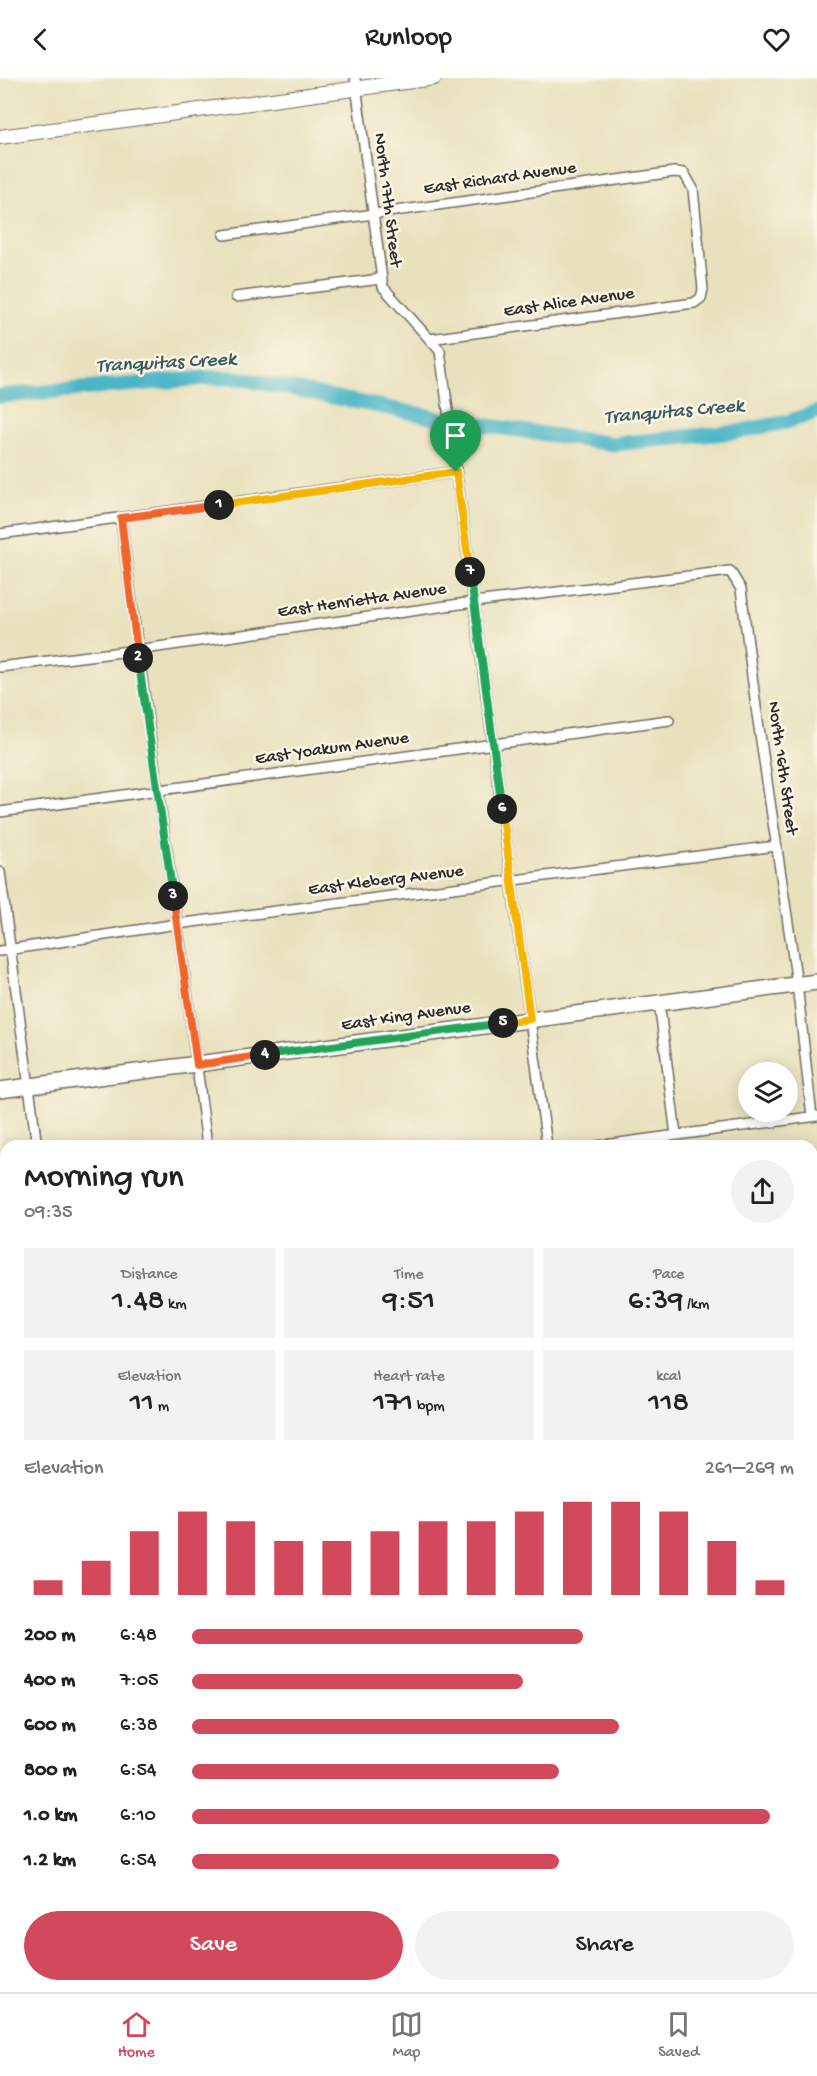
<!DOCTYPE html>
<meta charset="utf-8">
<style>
:root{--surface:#fff;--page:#f2f2f2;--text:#222;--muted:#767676;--line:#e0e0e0;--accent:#d1495b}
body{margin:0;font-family:"Gochi Hand",sans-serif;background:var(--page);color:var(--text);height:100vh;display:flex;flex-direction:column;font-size:22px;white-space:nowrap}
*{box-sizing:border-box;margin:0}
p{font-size:20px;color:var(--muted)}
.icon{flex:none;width:33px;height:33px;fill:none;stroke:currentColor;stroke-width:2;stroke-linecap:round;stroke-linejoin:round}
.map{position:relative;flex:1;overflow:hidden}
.sheet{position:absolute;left:0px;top:1062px;width:818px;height:852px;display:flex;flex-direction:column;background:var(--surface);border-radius:18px 18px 0 0;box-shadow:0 3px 15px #0003}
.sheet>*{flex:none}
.controls{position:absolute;left:738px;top:984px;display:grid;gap:12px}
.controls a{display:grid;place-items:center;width:60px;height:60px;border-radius:50%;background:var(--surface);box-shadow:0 3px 15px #0003;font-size:30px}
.pin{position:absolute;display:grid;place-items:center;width:51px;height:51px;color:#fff;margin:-62px -26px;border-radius:50% 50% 50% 0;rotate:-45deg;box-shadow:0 0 6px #0007}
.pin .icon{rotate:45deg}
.km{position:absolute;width:30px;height:30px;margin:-15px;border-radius:50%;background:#222;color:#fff;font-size:16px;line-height:30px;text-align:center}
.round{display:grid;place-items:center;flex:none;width:63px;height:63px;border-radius:32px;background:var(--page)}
.summary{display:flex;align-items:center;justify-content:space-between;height:102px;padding:0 24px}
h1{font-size:33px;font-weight:600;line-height:45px}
.metrics{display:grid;grid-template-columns:repeat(3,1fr);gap:9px;height:102px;padding:6px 24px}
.metrics div{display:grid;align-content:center;border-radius:0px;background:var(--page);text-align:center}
.metrics b{font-size:30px;font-weight:600}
.metrics small{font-size:16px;font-weight:400}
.metrics p{font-size:16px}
.chart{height:168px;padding:12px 24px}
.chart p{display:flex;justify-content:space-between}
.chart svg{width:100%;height:108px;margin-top:6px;stroke:var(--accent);stroke-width:6}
.action{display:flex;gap:12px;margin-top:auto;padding:12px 24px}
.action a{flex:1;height:69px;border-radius:36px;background:var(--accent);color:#fff;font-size:24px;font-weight:600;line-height:69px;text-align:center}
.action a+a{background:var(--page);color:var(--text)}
ul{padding:0 24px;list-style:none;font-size:20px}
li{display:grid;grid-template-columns:96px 72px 1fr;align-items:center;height:45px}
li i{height:15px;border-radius:8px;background:var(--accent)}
header{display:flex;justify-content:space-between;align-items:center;height:78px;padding:0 24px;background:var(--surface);font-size:27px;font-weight:600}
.dock{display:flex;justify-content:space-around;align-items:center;height:84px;border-top:2px solid var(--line);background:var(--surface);font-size:16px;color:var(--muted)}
.dock a{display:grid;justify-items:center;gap:3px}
.dock .active{color:var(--accent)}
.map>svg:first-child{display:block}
</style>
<header><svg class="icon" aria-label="back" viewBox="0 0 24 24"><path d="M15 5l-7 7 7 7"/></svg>Runloop<svg class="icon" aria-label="heart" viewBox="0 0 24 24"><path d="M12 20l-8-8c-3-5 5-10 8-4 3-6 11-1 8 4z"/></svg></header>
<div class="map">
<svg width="817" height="1914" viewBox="0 0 817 1914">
<rect width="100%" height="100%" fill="#fcf5e5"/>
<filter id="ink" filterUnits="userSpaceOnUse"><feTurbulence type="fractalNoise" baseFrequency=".0167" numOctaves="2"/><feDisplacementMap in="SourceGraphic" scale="12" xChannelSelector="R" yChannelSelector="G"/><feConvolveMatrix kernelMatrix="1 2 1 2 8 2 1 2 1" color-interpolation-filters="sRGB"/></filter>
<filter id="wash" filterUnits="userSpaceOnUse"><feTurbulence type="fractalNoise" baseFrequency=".008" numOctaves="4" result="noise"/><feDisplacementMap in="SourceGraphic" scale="24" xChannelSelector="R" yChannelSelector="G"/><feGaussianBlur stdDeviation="1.35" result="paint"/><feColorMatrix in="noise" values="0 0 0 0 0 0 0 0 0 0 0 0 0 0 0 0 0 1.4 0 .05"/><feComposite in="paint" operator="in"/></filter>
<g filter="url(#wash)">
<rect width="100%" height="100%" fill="#e9e1bd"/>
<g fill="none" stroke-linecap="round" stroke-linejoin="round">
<!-- river -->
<path stroke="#49b5c7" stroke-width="15" d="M0 318 205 300H238L438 340
M462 344 613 366 736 354 787 344 817 334"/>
</g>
</g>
<g filter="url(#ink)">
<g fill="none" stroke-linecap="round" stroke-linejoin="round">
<!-- street casing -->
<g stroke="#6e6b5e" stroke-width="12">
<path id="street" d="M355 0 383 209 440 273 547 1068
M224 157 674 94 684 95 693 111 703 211 701 220 694 225 430 261
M236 219 381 201
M121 440C146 650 182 858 207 1068
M0 456 456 394
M0 589 137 572 474 524 730 493 741 511 756 629 797 906 812 1039
M0 734 669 642
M0 794 37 1068
M0 873 177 846 776 768
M659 924 676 1057
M597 1068 817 1038
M0 1149H6
M812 1173 817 1172
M0 1282 6 1281
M0 1416 6 1415
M812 1492V1503
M0 1547 6 1546
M0 1681 6 1680
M812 1785H817
M123 1908V1914
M392 1908 393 1914
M511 1908 512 1914
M628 1908 629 1914
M746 1908 747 1914
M230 1914 279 1908"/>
</g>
<!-- secondary casing -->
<g stroke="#6e6b5e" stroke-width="16">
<path id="secondary" d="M0 59 434 0"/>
</g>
<!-- primary casing -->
<g stroke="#6e6b5e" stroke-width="18">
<path id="primary" d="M0 1012 817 904"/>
</g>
<!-- street -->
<use href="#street" stroke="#fff" stroke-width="9"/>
<!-- secondary -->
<use href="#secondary" stroke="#fff" stroke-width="14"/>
<!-- primary -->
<use href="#primary" stroke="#fff" stroke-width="15"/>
</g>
</g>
<g fill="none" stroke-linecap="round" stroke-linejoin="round" filter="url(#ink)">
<!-- split-1 casing -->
<g stroke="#fff" stroke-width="12">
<path id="split-1" d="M219 427 456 394"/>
</g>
<!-- split-2 casing -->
<g stroke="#fff" stroke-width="12">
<path id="split-2" d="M138 580 121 440 219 427"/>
</g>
<!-- split-3 casing -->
<g stroke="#fff" stroke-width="12">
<path id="split-3" d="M138 580 173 818"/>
</g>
<!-- split-4 casing -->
<g stroke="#fff" stroke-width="12">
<path id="split-4" d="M173 818 197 987 265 977"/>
</g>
<!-- split-5 casing -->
<g stroke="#fff" stroke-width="12">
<path id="split-5" d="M265 977 503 945"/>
</g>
<!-- split-6 casing -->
<g stroke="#fff" stroke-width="12">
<path id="split-6" d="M502 731 530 941 503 945"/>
</g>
<!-- split-7 casing -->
<g stroke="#fff" stroke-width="12">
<path id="split-7" d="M470 494 502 731"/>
</g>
<!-- split-8 casing -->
<g stroke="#fff" stroke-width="12">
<path id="split-8" d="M456 394 470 494"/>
</g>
<!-- split-1 -->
<use href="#split-1" stroke="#f5b400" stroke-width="8"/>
<!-- split-2 -->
<use href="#split-2" stroke="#f0652b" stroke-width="8"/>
<!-- split-3 -->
<use href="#split-3" stroke="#22a559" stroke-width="8"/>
<!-- split-4 -->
<use href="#split-4" stroke="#f0652b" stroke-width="8"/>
<!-- split-5 -->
<use href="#split-5" stroke="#22a559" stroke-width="8"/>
<!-- split-6 -->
<use href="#split-6" stroke="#f5b400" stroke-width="8"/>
<!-- split-7 -->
<use href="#split-7" stroke="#22a559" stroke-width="8"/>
<!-- split-8 -->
<use href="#split-8" stroke="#f5b400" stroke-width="8"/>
</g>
<g text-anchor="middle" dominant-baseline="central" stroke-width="5" stroke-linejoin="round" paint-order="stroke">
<!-- street labels -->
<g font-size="18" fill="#2b2b2b" stroke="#fcf5e5">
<text transform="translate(500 101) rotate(-8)">East Richard Avenue</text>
<text transform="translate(387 122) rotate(83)">North 17th Street</text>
<text transform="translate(569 225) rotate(-8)">East Alice Avenue</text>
<text transform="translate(362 523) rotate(-8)">East Henrietta Avenue</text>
<text transform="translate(332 671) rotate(-8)">East Yoakum Avenue</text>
<text transform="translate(782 690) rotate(82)">North 16th Street</text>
<text transform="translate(386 803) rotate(-7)">East Kleberg Avenue</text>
<text transform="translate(406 939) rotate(-8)">East King Avenue</text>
</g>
<!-- water labels -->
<g font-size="20" font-style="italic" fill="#365b62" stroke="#fcf5e5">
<text transform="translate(166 286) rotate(-3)">Tranquitas Creek</text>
<text transform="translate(674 335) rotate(-5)">Tranquitas Creek</text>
</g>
</g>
</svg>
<div class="controls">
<a><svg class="icon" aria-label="layers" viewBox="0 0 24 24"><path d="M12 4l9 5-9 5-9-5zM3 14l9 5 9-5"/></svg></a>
</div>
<div class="pin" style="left:456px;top:394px;background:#1e9e55"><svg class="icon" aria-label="arrive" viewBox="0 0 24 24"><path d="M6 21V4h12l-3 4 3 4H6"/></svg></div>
<b class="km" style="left:219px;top:427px">1</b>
<b class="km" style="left:138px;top:580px">2</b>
<b class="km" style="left:173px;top:818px">3</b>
<b class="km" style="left:265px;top:977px">4</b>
<b class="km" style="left:503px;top:945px">5</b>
<b class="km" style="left:502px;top:731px">6</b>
<b class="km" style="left:470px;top:494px">7</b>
<section class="sheet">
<div class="summary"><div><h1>Morning run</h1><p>09:35</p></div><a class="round"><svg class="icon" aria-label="share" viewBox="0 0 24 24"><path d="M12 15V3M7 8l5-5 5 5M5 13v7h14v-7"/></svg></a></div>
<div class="metrics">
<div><p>Distance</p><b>1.48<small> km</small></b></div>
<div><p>Time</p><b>9:51</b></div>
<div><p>Pace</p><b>6:39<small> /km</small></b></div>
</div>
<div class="metrics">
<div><p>Elevation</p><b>11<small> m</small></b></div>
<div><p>Heart rate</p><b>171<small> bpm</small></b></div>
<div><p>kcal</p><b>118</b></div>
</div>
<div class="chart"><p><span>Elevation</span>261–269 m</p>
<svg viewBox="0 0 160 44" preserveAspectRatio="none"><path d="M5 44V38M15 44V30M25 44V18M35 44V10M45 44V14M55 44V22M65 44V22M75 44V18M85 44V14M95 44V14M105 44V10M115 44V6M125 44V6M135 44V10M145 44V22M155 44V38"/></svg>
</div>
<ul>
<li><b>200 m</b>6:48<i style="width:65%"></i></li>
<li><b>400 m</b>7:05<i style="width:55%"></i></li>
<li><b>600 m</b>6:38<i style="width:71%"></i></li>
<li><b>800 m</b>6:54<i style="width:61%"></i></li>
<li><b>1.0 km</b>6:10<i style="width:96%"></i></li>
<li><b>1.2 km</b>6:54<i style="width:61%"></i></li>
</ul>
<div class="action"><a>Save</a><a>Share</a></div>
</section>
</div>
<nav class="dock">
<a class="active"><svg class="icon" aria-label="home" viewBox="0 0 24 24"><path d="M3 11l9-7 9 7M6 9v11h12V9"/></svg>Home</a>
<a><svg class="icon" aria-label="map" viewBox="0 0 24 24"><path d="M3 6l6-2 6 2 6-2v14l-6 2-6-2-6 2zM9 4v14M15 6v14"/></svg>Map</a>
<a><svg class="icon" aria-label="saved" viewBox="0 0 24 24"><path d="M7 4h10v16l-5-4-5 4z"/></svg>Saved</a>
</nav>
